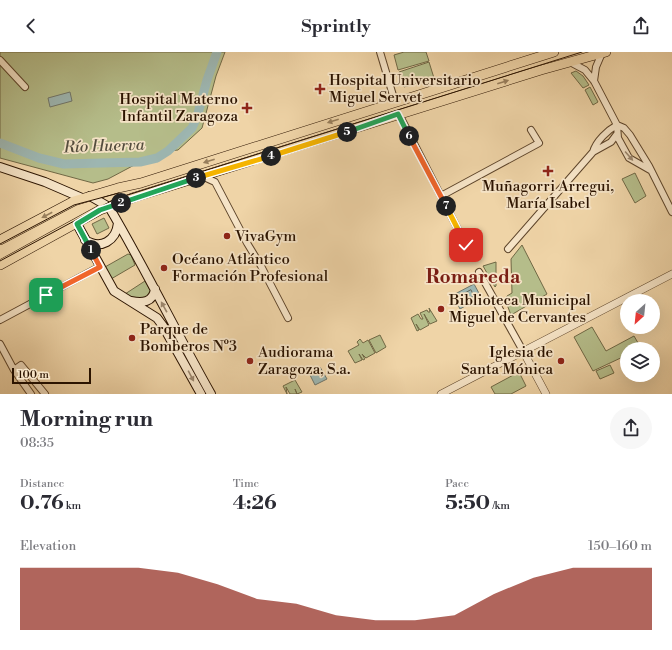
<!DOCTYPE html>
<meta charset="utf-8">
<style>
:root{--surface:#fff;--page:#f7f7f7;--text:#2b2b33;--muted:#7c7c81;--accent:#8f2418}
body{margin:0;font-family:"Libre Bodoni",serif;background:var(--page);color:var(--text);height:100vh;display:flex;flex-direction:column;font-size:15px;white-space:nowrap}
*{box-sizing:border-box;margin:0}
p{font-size:13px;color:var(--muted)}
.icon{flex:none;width:22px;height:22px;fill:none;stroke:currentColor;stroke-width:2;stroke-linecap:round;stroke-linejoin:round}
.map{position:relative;height:342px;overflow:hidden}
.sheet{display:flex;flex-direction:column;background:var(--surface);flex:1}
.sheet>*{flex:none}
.needle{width:26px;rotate:207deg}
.tools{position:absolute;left:620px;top:242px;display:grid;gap:8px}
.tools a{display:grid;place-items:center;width:40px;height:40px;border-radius:50%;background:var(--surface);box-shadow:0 4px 16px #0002;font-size:20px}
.scale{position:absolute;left:12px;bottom:10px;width:79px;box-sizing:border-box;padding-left:4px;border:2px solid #2c1400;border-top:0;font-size:11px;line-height:14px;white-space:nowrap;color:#2c1400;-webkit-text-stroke:3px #f5e3c6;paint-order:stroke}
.pin{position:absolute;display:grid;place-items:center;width:34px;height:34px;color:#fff;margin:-17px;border-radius:8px;box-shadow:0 2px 6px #0006}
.km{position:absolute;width:20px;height:20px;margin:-10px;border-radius:50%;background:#222;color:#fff;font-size:11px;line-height:20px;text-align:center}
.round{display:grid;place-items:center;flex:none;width:42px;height:42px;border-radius:21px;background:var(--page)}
.headline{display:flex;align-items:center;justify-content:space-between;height:68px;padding:0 20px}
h1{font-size:22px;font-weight:700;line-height:30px}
.stats{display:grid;grid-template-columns:repeat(3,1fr);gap:6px;height:68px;padding:4px 20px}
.stats div{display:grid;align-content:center}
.stats b{font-size:20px;font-weight:700}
.stats small{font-size:11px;font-weight:400}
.stats p{font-size:11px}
.chart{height:112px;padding:8px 20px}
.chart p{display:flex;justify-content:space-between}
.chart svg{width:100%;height:72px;margin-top:4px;fill:var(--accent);opacity:.7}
header{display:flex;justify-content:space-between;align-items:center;height:52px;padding:0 20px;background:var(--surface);font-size:18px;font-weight:700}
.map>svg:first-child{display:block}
</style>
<header><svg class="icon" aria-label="back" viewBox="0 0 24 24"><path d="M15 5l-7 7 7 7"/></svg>Sprintly<svg class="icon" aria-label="share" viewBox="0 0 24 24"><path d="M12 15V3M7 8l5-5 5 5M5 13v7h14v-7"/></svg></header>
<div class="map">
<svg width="672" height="342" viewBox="0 0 672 342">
<rect width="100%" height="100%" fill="#efd4a7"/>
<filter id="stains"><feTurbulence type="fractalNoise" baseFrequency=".005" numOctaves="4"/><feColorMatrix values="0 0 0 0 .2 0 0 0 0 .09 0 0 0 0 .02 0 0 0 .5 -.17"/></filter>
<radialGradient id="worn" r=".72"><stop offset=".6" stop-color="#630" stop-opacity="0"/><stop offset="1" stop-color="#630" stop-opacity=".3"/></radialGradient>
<!-- green -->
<path fill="#b5bd8a" stroke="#706845" d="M0 0H225L216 24 202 76 178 98 168 99 157 106 140 110 108 127 93 131 0 106Z
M404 0H426L429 9 398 18 394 3Z
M429 10 434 26 404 35 399 20Z
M576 19 583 24 589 33 583 36 571 21Z
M590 35 598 50 593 53 585 38Z
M635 121 646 144 635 151 622 127Z
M104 166 109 176 97 182 92 172Z
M522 193 547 242 511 263 506 250 507 244 512 241 511 207Z
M128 202 131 203 135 213 111 227 105 215Z
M496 210V234L495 235 483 214Z
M145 229 151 240 150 244 136 249 125 242Z
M429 256 437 269 430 272 424 262 429 273 420 278 416 272 419 278 417 279 411 266 418 262 421 267H423L420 261 427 258 428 260H430Z
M592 275 606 299 634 284 641 296 627 297V303L593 319 574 285Z
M380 283 386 295 376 301 369 288Z
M360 287 363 291 368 288 375 301 366 306 362 302 365 307 363 308 359 302 362 308 355 311 348 299 359 293 357 290Z
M610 313 614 321 600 327 596 319Z
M519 320 526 334 511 342H495L491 335Z
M295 328 302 340 297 342 295 337 297 342H290L286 335 287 342 283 334Z"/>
<!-- water -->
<path fill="#9db6b1" stroke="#70756a" d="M70 40 72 49 50 55 48 46Z
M474 232 481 245 460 257 453 243Z
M320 315 327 327 315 333 309 321Z"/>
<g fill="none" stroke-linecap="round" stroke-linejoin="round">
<!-- shore -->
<path stroke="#646558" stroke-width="1" d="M471 238 474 244 461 250 459 245Z"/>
<!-- river -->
<path stroke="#9db6b1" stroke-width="9" d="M0 91 39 106 64 112 140 110 157 106 168 99 192 76 197 65 207 28 217 0"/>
<!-- minor casing -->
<g stroke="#5d442a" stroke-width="8">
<path id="minor" d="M380 0 395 50
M0 8 25 35
M570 10 585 18 594 29 617 73 618 86 629 106 650 118
M594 29 596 15 602 1
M399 62 466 193
M617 73 624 76 630 83 649 114 672 160
M593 100C596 89 608 78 617 73
M202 124 215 130 247 191 261 214 288 266
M441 144 539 91 531 78
M508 197 593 100 611 90 617 82
M479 220 523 299
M0 268 99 215
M0 292 14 318 31 342
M14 318 21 313 45 342"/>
</g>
<!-- tertiary casing -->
<g stroke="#5d442a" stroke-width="8">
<path id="tertiary" d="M523 299 546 342
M441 342 672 222"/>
</g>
<!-- secondary casing -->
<g stroke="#2c1400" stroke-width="10">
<path id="secondary" d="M0 115 45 130 82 146
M90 144 109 155C145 216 176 280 211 342
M77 172 114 239 157 266 163 274 201 342
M85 188C101 198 116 189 118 171
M131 249C142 251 153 251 155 237"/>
</g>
<!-- primary casing -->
<g stroke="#2c1400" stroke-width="10">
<path id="primary" d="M0 188 74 149 118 136 141 131 554 0
M0 213 100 158 135 145 541 18 606 0"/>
</g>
<!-- minor -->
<use href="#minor" stroke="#f5e3c6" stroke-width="6"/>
<!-- tertiary -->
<use href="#tertiary" stroke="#f5e3c6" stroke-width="7"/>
<!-- secondary -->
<use href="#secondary" stroke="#f5e3c6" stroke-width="8"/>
<!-- primary -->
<use href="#primary" stroke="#efd4a7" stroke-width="9"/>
<!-- tram -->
<path stroke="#2c1400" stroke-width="1" d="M0 192 74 153 119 141
M0 209 115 147 582 0"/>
</g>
<!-- one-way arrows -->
<defs><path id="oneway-solid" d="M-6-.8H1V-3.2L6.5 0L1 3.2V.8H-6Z"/></defs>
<g fill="#977e5c">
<use href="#oneway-solid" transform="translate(503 30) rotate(-17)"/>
<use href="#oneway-solid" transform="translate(333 69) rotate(163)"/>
<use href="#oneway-solid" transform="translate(209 109) rotate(162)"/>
<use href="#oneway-solid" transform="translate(47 163) rotate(152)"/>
</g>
<g fill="#9b866d">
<use href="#oneway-solid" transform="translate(629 104) rotate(49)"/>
<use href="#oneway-solid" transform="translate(164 255) rotate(-119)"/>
<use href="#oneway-solid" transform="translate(191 324) rotate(62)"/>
</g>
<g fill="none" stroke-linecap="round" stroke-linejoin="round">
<!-- split-1 casing -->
<g stroke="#fff" stroke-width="8">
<path id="split-1" d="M46 243 100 215 91 198"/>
</g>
<!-- split-2 casing -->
<g stroke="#fff" stroke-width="8">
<path id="split-2" d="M91 198 77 172 100 158 121 151"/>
</g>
<!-- split-3 casing -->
<g stroke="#fff" stroke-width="8">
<path id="split-3" d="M121 151 196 126"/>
</g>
<!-- split-4 casing -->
<g stroke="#fff" stroke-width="8">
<path id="split-4" d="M196 126 271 104"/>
</g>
<!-- split-5 casing -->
<g stroke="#fff" stroke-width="8">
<path id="split-5" d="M271 104 347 80"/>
</g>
<!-- split-6 casing -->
<g stroke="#fff" stroke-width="8">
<path id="split-6" d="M347 80 398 62 409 84"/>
</g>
<!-- split-7 casing -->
<g stroke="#fff" stroke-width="8">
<path id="split-7" d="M409 84 446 154"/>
</g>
<!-- split-8 casing -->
<g stroke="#fff" stroke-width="8">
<path id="split-8" d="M446 154 466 193"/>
</g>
<!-- split-1 -->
<use href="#split-1" stroke="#f0652b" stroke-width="5"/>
<!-- split-2 -->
<use href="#split-2" stroke="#22a559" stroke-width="5"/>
<!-- split-3 -->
<use href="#split-3" stroke="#22a559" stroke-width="5"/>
<!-- split-4 -->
<use href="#split-4" stroke="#f5b400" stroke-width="5"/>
<!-- split-5 -->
<use href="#split-5" stroke="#f5b400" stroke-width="5"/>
<!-- split-6 -->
<use href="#split-6" stroke="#22a559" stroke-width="5"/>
<!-- split-7 -->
<use href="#split-7" stroke="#f0652b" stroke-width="5"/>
<!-- split-8 -->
<use href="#split-8" stroke="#f5b400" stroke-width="5"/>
</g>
<!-- markers -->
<g fill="#8f2418" stroke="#f5e3c6" stroke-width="1.5">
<path d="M318 31h4v4h4v4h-4v4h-4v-4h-4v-4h4z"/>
<path d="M245 50h4v4h4v4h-4v4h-4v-4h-4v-4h4z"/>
<path d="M546 113h4v4h4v4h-4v4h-4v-4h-4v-4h4z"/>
<circle cx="227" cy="184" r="4"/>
<circle cx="164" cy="216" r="4"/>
<circle cx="441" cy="257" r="4"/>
<circle cx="132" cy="286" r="4"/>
<circle cx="250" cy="309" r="4"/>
<circle cx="561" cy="309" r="4"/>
</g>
<g text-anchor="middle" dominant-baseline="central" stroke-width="3.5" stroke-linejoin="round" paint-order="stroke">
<!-- poi labels -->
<g font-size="15" fill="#2c1400" stroke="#f5e3c6" text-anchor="start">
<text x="329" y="28">Hospital Universitario<tspan x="329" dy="17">Miguel Servet</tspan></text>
<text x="238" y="47" text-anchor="end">Hospital Materno<tspan x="238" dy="17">Infantil Zaragoza</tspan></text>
<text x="548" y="134" text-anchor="middle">Muñagorri Arregui,<tspan x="548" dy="17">María Isabel</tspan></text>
<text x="235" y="184">VivaGym</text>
<text x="172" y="207">Océano Atlántico<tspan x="172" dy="17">Formación Profesional</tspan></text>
<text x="449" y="248">Biblioteca Municipal<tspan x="449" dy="17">Miguel de Cervantes</tspan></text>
<text x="140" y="277">Parque de<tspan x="140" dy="17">Bomberos Nº3</tspan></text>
<text x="258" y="300">Audiorama<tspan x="258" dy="17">Zaragoza, S.a.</tspan></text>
<text x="553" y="300" text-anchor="end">Iglesia de<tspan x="553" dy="17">Santa Mónica</tspan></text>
</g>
<!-- water labels -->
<g font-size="16" font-style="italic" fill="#544d3e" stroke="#f5e3c6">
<text transform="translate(104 94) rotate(-2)">Río Huerva</text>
</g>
<!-- district labels -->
<g font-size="19" font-weight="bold" fill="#7a1f14" stroke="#f5e3c6">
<text x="473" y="225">Romareda</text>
</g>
</g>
<rect width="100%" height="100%" filter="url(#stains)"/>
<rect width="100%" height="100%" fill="url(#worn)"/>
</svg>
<div class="tools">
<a><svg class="needle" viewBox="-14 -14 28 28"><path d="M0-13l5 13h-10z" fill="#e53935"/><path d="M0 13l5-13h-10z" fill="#7c7c81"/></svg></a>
<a><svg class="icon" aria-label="layers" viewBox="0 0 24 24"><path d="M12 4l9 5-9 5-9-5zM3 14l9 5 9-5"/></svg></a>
</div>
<div class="scale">100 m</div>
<div class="pin" style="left:46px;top:243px;background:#1e9e55"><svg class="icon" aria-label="arrive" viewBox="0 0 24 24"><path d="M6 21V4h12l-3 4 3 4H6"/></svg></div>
<div class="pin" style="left:466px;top:193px;background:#d93025"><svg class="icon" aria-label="check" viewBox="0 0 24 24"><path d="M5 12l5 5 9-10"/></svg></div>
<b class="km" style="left:91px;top:198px">1</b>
<b class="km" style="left:121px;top:151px">2</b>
<b class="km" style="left:196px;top:126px">3</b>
<b class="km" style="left:271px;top:104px">4</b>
<b class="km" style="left:347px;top:80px">5</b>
<b class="km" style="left:409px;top:84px">6</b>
<b class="km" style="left:446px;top:154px">7</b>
</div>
<section class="sheet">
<div class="headline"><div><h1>Morning run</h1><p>08:35</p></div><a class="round"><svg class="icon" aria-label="share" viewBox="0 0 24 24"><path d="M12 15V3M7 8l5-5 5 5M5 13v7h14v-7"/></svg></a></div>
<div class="stats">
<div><p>Distance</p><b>0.76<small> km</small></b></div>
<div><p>Time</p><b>4:26</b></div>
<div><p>Pace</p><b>5:50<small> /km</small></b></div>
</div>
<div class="chart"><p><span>Elevation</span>150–160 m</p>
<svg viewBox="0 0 160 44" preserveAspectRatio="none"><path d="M0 44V6L10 6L20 6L30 6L40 9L50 16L60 25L70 28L80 35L90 38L100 38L110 35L120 22L130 12L140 6L150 6L160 6V44z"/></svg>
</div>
</section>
